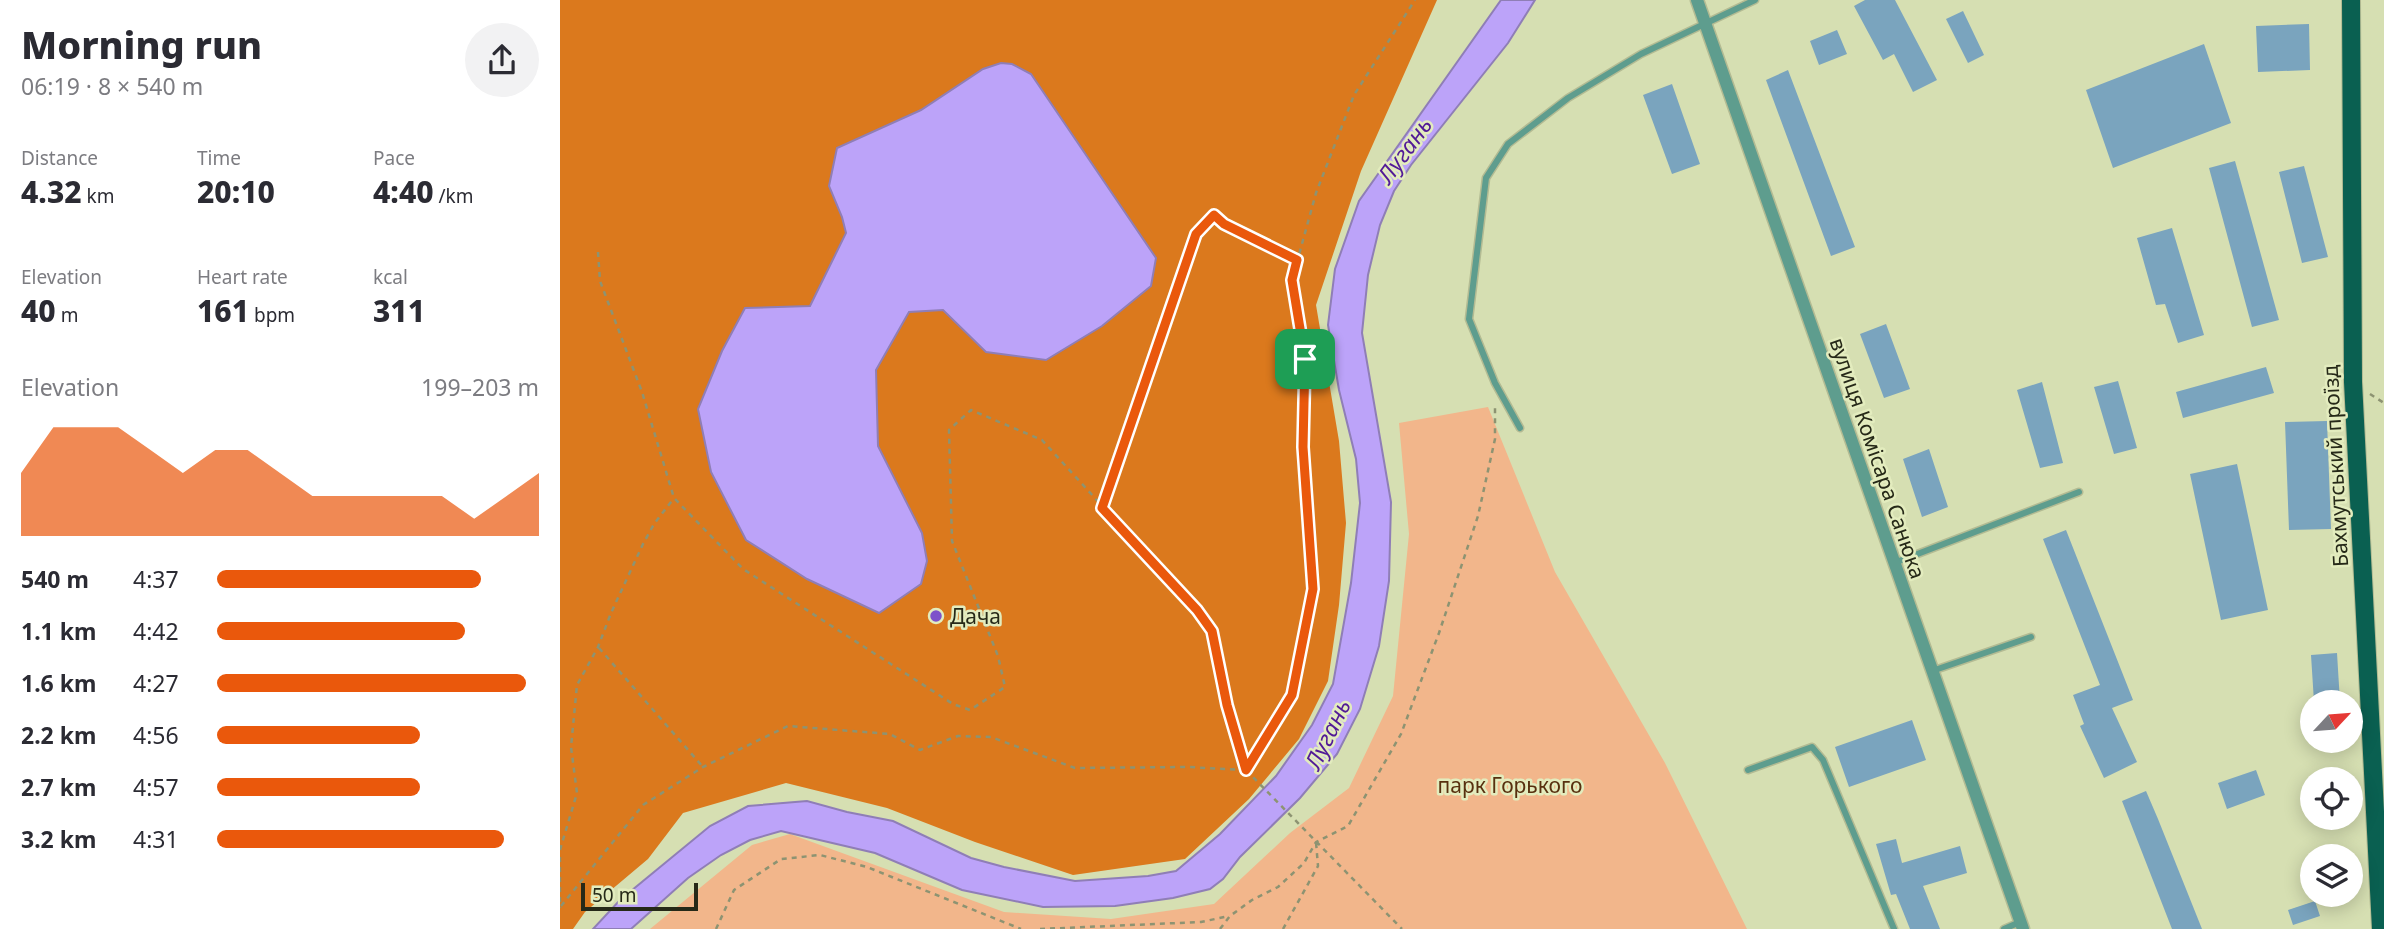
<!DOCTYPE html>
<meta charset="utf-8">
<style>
:root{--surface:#fff;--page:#f2f2f3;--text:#2b2b33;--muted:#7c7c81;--accent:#ea580c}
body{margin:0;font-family:"Noto Sans",sans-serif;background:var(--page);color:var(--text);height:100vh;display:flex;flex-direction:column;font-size:26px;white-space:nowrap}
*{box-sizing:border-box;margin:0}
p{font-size:23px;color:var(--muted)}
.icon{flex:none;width:38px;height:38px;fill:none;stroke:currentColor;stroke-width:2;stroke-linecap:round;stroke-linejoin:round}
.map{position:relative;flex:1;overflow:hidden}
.drawer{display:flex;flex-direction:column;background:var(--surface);width:560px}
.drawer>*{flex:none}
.needle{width:46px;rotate:64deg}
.fabs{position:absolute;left:1740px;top:690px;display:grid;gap:14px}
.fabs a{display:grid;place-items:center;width:63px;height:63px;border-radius:50%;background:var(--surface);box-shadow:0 4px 18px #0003;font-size:35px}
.scale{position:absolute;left:21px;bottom:18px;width:117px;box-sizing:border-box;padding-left:7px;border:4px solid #262918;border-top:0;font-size:19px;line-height:24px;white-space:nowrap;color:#262918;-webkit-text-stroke:5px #e3ecbe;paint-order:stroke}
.pin{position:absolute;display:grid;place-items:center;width:60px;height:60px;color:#fff;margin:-30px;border-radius:14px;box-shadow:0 4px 10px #0006}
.round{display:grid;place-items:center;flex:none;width:74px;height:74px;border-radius:37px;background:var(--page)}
.overview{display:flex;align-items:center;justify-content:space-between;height:119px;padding:0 21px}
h1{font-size:38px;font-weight:800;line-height:52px}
.stats{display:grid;grid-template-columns:repeat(3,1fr);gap:10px;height:119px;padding:7px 21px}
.stats div{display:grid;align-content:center}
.stats b{font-size:30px;font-weight:800}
.stats small{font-size:19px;font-weight:400}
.stats p{font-size:19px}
.chart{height:196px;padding:14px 21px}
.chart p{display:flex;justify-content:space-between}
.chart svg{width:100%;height:126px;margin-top:7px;fill:var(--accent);opacity:.7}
ul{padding:0 21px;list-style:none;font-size:23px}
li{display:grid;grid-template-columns:112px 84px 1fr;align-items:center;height:52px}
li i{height:18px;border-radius:9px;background:var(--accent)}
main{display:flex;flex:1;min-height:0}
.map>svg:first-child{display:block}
</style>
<main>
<section class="drawer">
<div class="overview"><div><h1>Morning run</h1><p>06:19 · 8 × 540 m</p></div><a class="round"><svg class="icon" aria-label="share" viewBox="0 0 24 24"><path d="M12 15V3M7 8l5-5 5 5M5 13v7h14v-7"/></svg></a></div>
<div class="stats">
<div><p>Distance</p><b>4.32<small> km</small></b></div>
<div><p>Time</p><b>20:10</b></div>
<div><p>Pace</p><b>4:40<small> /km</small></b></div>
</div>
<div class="stats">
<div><p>Elevation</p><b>40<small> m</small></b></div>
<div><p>Heart rate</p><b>161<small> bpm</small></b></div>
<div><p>kcal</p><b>311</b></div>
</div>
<div class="chart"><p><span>Elevation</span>199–203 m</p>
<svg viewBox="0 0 160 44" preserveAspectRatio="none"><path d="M0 44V22L10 6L20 6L30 6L40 14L50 22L60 14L70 14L80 22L90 30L100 30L110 30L120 30L130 30L140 38L150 30L160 22V44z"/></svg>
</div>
<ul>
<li><b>540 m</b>4:37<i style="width:82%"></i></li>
<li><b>1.1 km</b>4:42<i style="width:77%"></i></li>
<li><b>1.6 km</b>4:27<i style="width:96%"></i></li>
<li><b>2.2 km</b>4:56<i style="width:63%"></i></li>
<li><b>2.7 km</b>4:57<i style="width:63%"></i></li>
<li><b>3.2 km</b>4:31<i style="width:89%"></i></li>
</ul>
</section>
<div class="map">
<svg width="1824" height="929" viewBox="0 0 1824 929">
<rect width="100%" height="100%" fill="#d6dfb2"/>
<!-- green -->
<path fill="#f2b68b" d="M928 407 995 572 1105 763 1187 929H90L192 845 230 834 444 912 551 919 654 904 730 833 789 788 833 696 849 534 839 423Z"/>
<!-- forest -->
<path fill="#db791d" d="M0 0H877L801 171 756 305 779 441 786 523 779 605 768 681 739 739 689 799 625 859 513 875 415 842 327 808 226 783 123 813 88 859 25 912 13 929H0Z"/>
<!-- water -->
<path fill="#bca3f9" stroke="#8f7eb6" stroke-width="2" d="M941 0H975L948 43 851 165 834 191 820 225 808 275 802 333 831 502 829 581 819 646 800 709 777 754 740 798 680 857 663 879 650 889 613 898 555 906 483 907 402 890 315 853 221 831 190 840 161 855 128 878 71 929H33L60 900 150 826 188 806 247 801 287 812 333 821 411 858 444 867 515 881 588 876 616 871 660 834 716 776 752 725 773 684 791 583 800 503 796 459 779 390 768 325 775 269 799 201Z
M441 63 452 64 471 74 596 258 591 286 542 326 486 360 426 352 383 310 349 312 316 370 318 446 362 533 367 561 361 584 319 613 247 579 186 540 151 472 138 409 162 351 185 308 250 306 286 233 282 217 269 186 277 148 361 110 423 69Z"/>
<!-- building -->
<path fill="#7aa4be" d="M1305 0H1335L1377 80 1353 92 1334 54 1323 60 1294 6Z
M1403 11 1424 55 1408 63 1386 19Z
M1749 24 1750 70 1698 72 1696 26Z
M1277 30 1287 54 1259 65 1250 41Z
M1644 44 1671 123 1553 168 1526 90Z
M1228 70 1295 247 1271 256 1206 80Z
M1112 84 1140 164 1112 174 1083 95Z
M1675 161 1719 320 1692 327 1649 168Z
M1744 166 1768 257 1742 263 1719 172Z
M1612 228 1644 335 1618 343 1605 304 1596 305 1577 238Z
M1326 324 1350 389 1324 398 1300 334Z
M1706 367 1714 393 1623 418 1616 392Z
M1558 381 1577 448 1554 454 1534 387Z
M1482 382 1503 463 1480 468 1457 390Z
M1767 421 1771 529 1729 530 1725 422Z
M1369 449 1388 507 1362 517 1343 459Z
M1677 464 1708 610 1661 620 1630 474Z
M1506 530 1573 700 1552 708 1577 762 1544 778 1520 726 1524 724 1513 695 1540 685 1483 539Z
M1777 653 1780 702H1754L1751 655Z
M1352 720 1366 760 1289 787 1275 747Z
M1696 770 1705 795 1667 809 1658 783Z
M1586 791 1598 819 1642 929H1612L1562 801Z
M1336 839 1342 863 1400 846 1407 873 1363 886 1380 929H1350L1336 894 1331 895 1316 844Z
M1755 901 1760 916 1733 925 1728 910Z"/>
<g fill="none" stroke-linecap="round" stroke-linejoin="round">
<!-- lane casing -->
<g stroke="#b3bb93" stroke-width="9">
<path id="lane" d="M960 428 935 383 909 319 926 178 948 144 1008 98 1081 54 1195 0
M1334 563 1519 492
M1372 671 1471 637
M1188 770 1252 747 1263 760 1334 929
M1444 929 1460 922"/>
</g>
<!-- street casing -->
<g stroke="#b3bb93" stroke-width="15">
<path id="street" d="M1137 0 1463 929"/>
</g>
<!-- primary casing -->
<g stroke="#b3bb93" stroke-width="20">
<path id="primary" d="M1791 0 1793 382 1821 929"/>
</g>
<!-- path -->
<path stroke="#8d9372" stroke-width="2.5" stroke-dasharray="5 5" stroke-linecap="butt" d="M38 252 40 281 82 392 114 498 183 569 393 704 410 710 445 687 438 656 392 541 389 430 411 410 482 440 637 610 652 631 667 706 686 770 842 929
M1810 394 1824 403
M542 508 636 234 654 215 664 224 737 260
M39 648 143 767
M0 850 17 793 11 747 17 685 38 647 51 613 83 544 94 524 114 498
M0 857V908
M1 906 83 805 143 767 228 726 330 734 360 750 398 736 431 737 515 768 628 767 686 770 732 695 753 589 743 447 745 359 732 280 756 193 794 95 855 0
M156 929 174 890 221 859 260 855 307 867 461 929
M480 929 641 922 669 916
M660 929 670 916 692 900 718 887 744 863 756 842 788 826 841 734 879 633 918 516 935 439V408
M723 929 758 866 756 842"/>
<!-- lane -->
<use href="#lane" stroke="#5e9d8e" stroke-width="6"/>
<!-- street -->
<use href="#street" stroke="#5e9d8e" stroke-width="12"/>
<!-- primary -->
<use href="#primary" stroke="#0a6051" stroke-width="18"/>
</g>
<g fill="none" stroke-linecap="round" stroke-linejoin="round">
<!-- route casing -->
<g stroke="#fff" stroke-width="14">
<path id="route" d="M654 215 664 224 737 260 732 280 745 359 743 447 753 589 732 695 686 770 667 705 652 631 637 610 542 508 636 234Z"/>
</g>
<!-- route -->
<use href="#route" stroke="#ea580c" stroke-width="9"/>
</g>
<!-- markers -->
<circle fill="#7d51ca" stroke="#e3ecbe" stroke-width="2.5" cx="376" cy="616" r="7"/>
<g text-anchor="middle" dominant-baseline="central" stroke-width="5" stroke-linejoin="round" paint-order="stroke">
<!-- street labels -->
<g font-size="21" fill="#262918" stroke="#e3ecbe">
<text transform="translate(1318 458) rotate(71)">вулиця Комісара Санюка</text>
<text transform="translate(1775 466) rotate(-93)">Бахмутський проїзд</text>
</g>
<!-- poi labels -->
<g font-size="21" fill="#262918" stroke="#e3ecbe" text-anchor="start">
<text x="390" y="616">Дача</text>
</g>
<!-- park labels -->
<g font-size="21" fill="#58300f" stroke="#e3ecbe">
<text x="950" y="785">парк Горького</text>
</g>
<!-- water labels -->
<g font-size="23" font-style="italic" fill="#521a97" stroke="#e3ecbe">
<text transform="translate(844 150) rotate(-54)">Лугань</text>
<text transform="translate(767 734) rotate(-64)">Лугань</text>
</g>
</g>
</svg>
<div class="fabs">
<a><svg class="needle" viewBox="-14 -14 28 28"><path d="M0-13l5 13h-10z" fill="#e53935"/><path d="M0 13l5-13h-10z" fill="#7c7c81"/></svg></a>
<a><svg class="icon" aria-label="locate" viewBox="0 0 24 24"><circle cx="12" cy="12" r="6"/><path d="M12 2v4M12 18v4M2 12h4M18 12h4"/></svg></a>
<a><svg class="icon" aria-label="layers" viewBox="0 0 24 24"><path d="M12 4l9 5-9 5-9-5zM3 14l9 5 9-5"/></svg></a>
</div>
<div class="scale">50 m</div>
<div class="pin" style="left:745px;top:359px;background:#1e9e55"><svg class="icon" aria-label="arrive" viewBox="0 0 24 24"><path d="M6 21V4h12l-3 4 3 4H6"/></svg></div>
</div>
</main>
